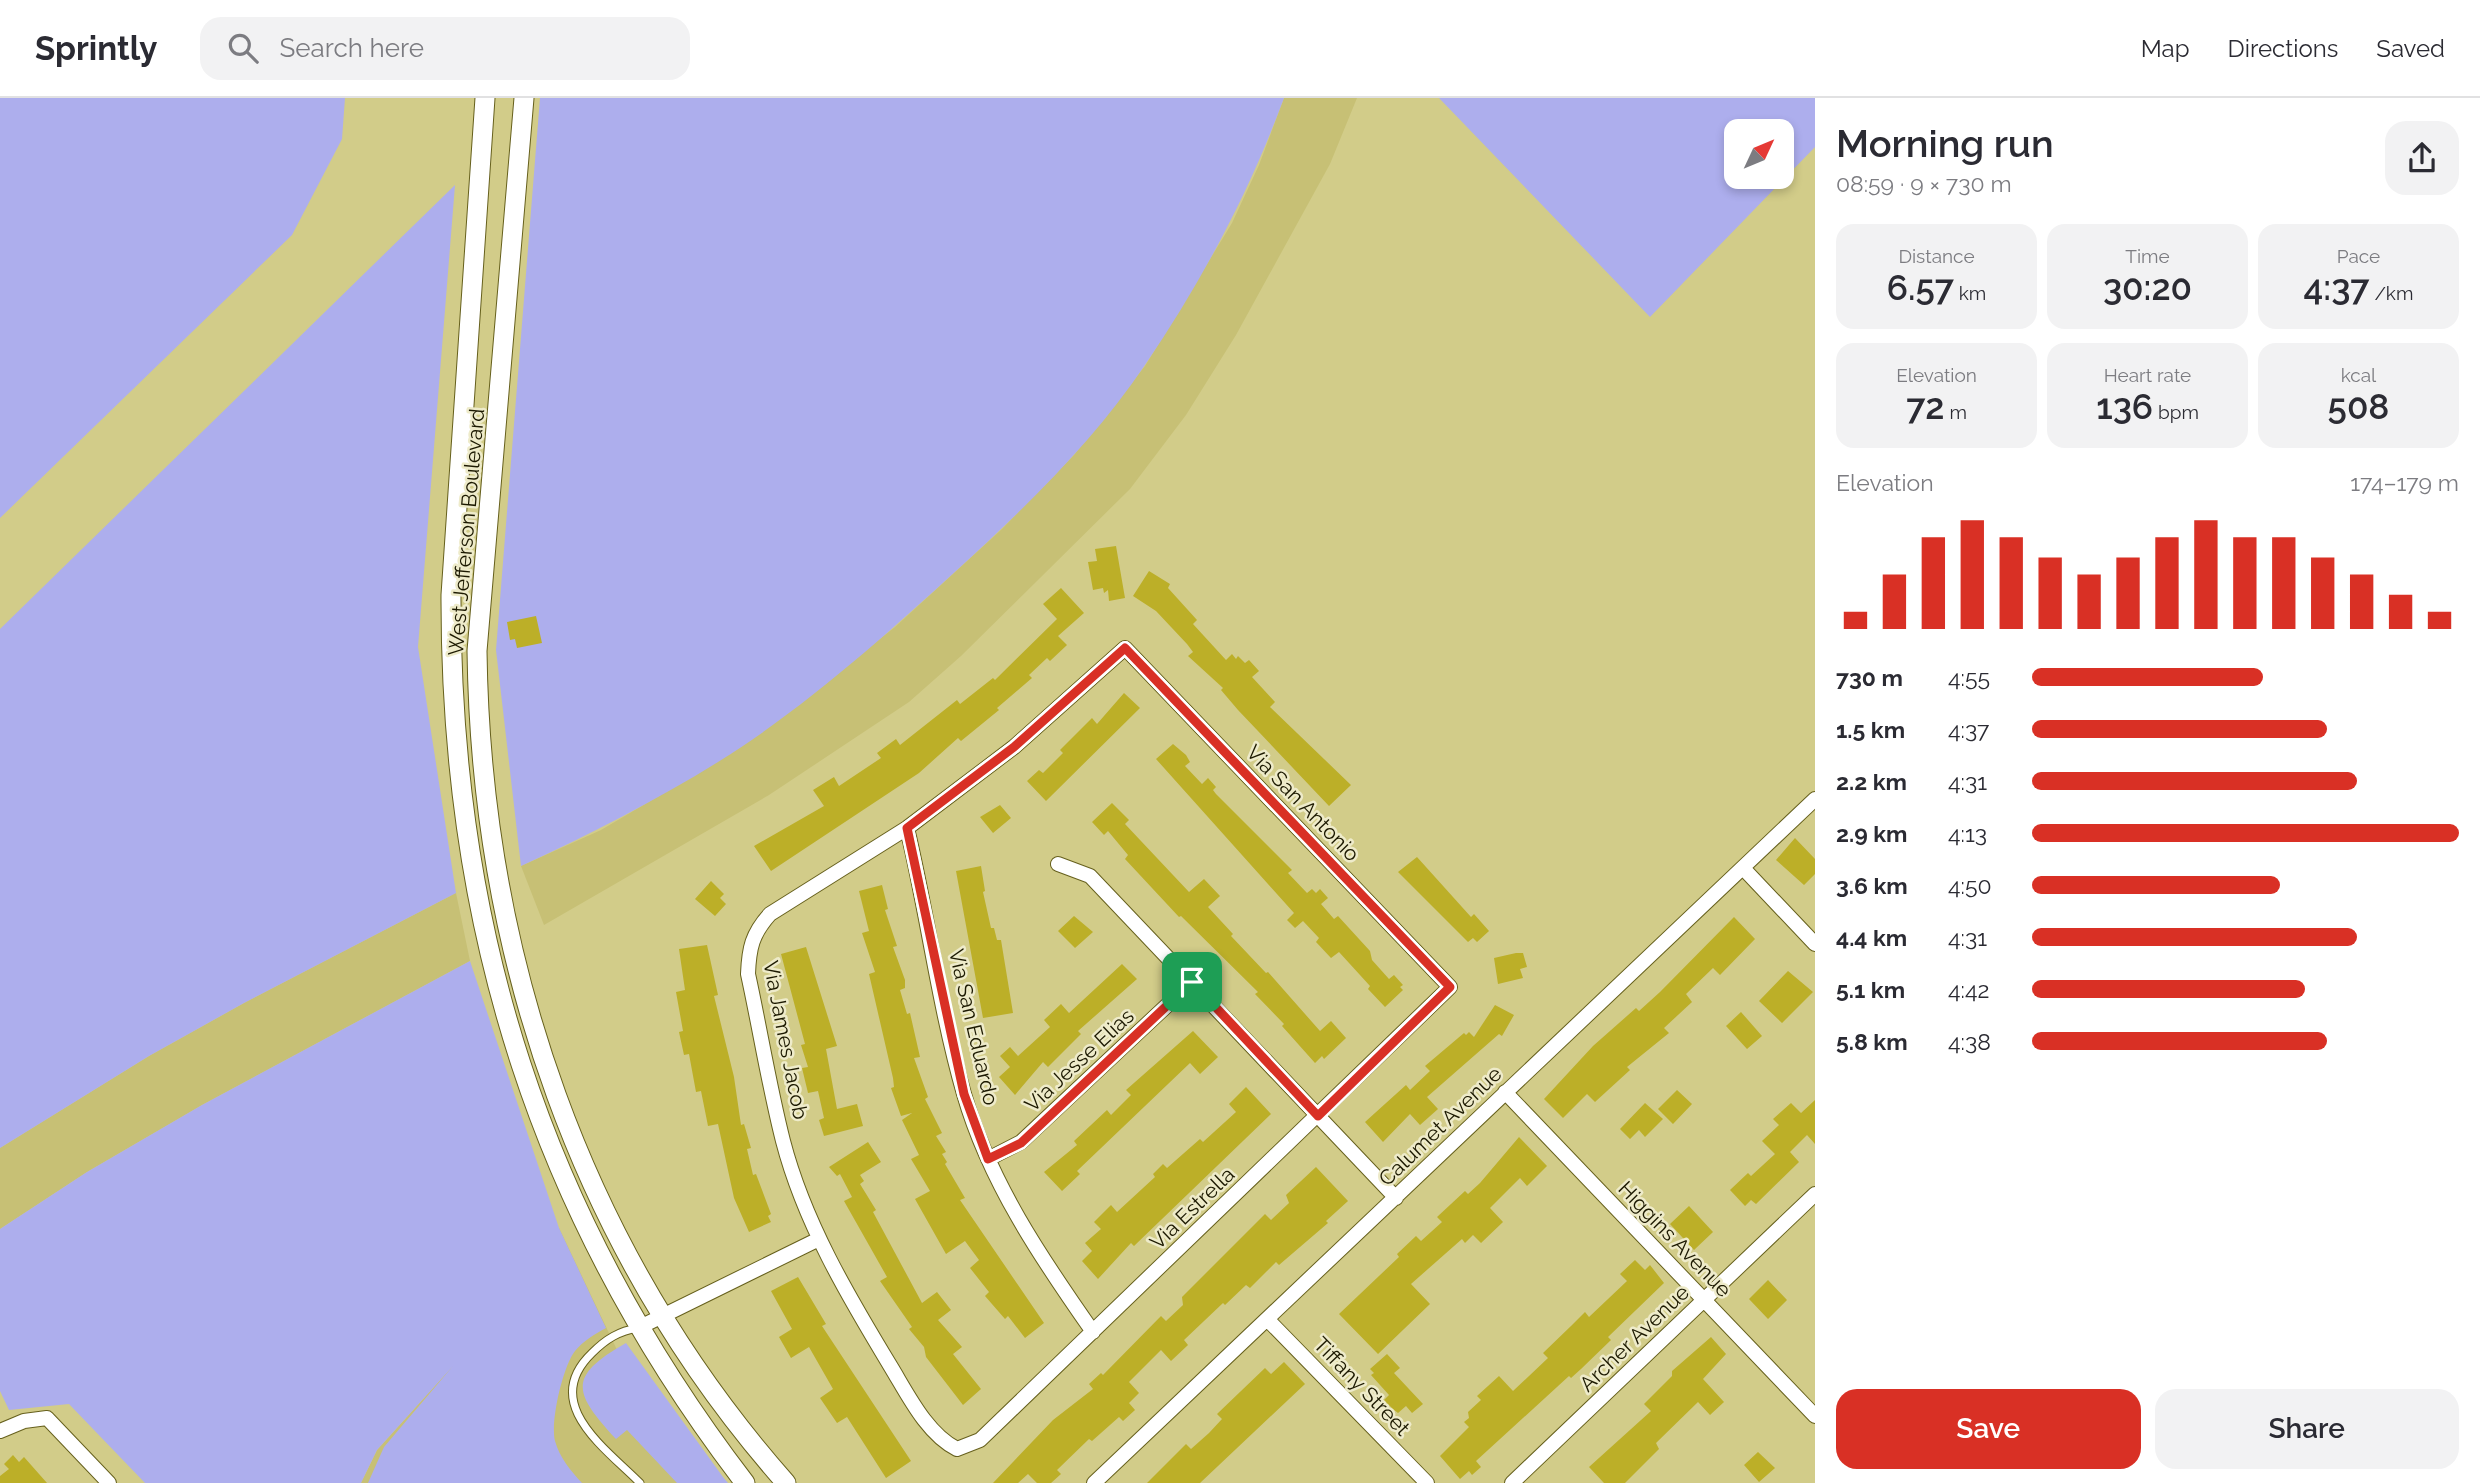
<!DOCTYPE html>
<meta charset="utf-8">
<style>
:root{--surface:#fff;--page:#f2f2f3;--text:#2b2b33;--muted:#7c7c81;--line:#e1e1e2;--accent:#d93025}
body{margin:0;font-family:Raleway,sans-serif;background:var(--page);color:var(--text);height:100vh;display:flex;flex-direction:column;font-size:26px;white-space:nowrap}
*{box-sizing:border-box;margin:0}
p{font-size:23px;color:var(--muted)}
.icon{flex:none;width:38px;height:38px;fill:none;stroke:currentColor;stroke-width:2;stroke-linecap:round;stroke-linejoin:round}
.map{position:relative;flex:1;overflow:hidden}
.sheet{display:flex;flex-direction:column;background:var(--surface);width:665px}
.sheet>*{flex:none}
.needle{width:46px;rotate:46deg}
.tools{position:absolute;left:1724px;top:21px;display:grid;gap:14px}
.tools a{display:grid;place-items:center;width:70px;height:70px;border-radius:14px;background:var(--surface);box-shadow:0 4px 10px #0003;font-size:35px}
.pin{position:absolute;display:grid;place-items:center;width:60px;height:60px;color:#fff;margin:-30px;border-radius:14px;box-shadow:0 4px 10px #0006}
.round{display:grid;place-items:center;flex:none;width:74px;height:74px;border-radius:21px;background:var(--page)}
.summary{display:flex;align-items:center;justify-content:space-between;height:119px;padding:0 21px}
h1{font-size:38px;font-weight:600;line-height:52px}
.stats{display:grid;grid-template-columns:repeat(3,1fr);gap:10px;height:119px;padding:7px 21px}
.stats div{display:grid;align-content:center;border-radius:18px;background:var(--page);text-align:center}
.stats b{font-size:35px;font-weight:600}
.stats small{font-size:19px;font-weight:400}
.stats p{font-size:19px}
.chart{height:196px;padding:14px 21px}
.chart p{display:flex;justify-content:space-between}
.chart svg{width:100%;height:126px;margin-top:7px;stroke:var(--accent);stroke-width:6}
.action{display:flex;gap:14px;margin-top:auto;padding:14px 21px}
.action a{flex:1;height:80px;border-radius:21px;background:var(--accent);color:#fff;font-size:28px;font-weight:600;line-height:80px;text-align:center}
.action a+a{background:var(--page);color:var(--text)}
ul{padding:0 21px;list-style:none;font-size:23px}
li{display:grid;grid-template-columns:112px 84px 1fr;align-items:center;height:52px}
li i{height:18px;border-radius:9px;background:var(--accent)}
header{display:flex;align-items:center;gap:42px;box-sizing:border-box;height:98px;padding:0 35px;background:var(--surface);border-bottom:2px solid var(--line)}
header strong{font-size:33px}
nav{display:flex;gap:38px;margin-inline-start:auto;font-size:24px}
.search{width:490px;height:63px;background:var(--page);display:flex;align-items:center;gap:18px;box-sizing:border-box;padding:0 24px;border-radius:21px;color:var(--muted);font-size:26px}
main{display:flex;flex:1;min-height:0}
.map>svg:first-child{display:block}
</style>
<header>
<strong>Sprintly</strong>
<div class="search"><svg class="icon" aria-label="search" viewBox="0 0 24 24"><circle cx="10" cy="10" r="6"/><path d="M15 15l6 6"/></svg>Search here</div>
<nav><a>Map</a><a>Directions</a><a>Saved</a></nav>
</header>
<main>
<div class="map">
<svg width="1815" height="1385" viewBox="0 0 1815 1385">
<rect width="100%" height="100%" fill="#d2cc89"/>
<!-- built -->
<path fill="#c7c075" d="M1284 0H1357L1330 66 1236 237 1186 317 1130 391 961 558 909 604 769 697 544 827 521 768 601 732 720 662 804 601 895 529 1002 431 1074 357 1145 268 1232 125 1259 67Z
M456 795 470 863 202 1007 87 1074 0 1131V1050L149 958 244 905Z
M559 1130 618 1254 712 1385H361L377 1352 497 1219Z"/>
<!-- green -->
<path fill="#adaeed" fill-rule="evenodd" d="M0 0H345L342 41 292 137 0 420Z
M540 0H1284C1249 95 1202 183 1145 267 1094 343 1025 410 957 472 885 538 802 612 718 664 655 703 589 737 521 768L496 552Z
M1439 0H1815V49L1650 219ZM1736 33H1782V79H1736Z
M455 87 418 549 456 795 244 905 149 958 0 1050V531Z
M470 863 559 1130 606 1230C595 1236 583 1243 575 1253 563 1268 550 1324 555 1343 560 1360 570 1372 582 1385H368L384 1349 453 1268 377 1352 361 1385H145L69 1306 9 1312 0 1293V1131L87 1074 202 1007Z
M626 1245 723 1379 728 1385H677L627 1332 616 1341C574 1295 566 1279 626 1245Z"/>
<!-- building -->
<path fill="#bcaf28" d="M1116 448 1125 500 1109 503 1108 492 1104 495 1103 490 1093 492 1088 464 1097 463 1095 451Z
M1149 473 1170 486 1168 490 1197 522 1193 526 1226 562 1232 556 1236 561 1238 558 1245 565 1249 562 1259 573 1252 579 1275 604 1270 609 1351 687 1329 708 1238 612 1221 592 1223 590 1188 558 1193 554 1187 546 1156 513 1133 498Z
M1061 490 1084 515 1058 538 1067 547 1050 563 1047 560 1029 577 1032 580 997 610 999 612 961 643 958 640 919 675 771 773 754 748 824 708 813 692 834 679 839 688 881 660 877 655 896 641 900 647 957 602 960 606 993 580 995 582 1057 521 1043 506Z
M536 518 542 545 517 550 515 541 510 542 507 524Z
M1124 595 1140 610 1046 703 1027 683 1039 672 1043 675 1063 655 1060 652 1092 620 1097 626Z
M1173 646 1186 657 1190 664 1185 668 1202 686 1208 680 1216 689 1213 692 1216 696 1292 772 1288 775 1307 795 1312 791 1316 795 1320 791 1328 800 1321 806 1334 821 1338 818 1370 853 1372 862 1389 881 1394 877 1403 887 1400 889 1403 892 1385 909 1368 891 1370 888 1339 854 1331 860 1316 844 1319 840 1303 823 1295 830 1287 822 1294 815 1156 661Z
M1112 705 1129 722 1125 726 1189 794 1204 781 1220 798 1208 809 1233 836 1231 838 1266 875 1268 874 1320 933 1331 923 1346 940 1324 961 1322 958 1315 965 1282 928 1284 926 1255 896 1258 894 1181 818 1179 819 1125 761 1128 757 1108 733 1104 737 1092 724Z
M1000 707 1011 720 993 735 980 719Z
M1795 740 1815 761V776L1804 787 1776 762Z
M1417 759 1471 819 1474 816 1489 833 1477 844 1473 840 1468 844 1398 774Z
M981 768 985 793 983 794 991 830H994L997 842H1001L1013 915 983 920 956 773Z
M711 783 724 796 720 800 726 806 715 818 695 801Z
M882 787 888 811 885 812 897 848 893 849 905 882V890L900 892 907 916 910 915 920 959 914 960 928 999 925 1001 942 1035 936 1038 946 1054 942 1056 947 1064 945 1066 965 1100 960 1102 1044 1225 1025 1240 1008 1218 1005 1221 985 1198 989 1194 970 1170 979 1162 965 1143 946 1156 915 1101 930 1093 911 1061 919 1057 902 1022 912 1015 901 1018 891 990 894 989 893 980 869 876 875 874 862 835 869 833 859 793Z
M1074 818 1093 834 1075 850 1058 833Z
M1734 819 1755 841 1720 877 1713 870 1686 896 1692 904 1664 930 1669 935 1627 969 1630 972 1595 1004 1587 996 1563 1020 1544 1001 1593 948 1636 910 1639 913 1660 894Z
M707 847 718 897 714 898 734 979 741 1027 744 1026 751 1050 747 1051 753 1077 756 1076 771 1116 768 1118 771 1124 749 1134 734 1100 718 1026 708 1028 701 993 696 994 689 956 684 957 679 934 683 933 676 894 685 892 679 851Z
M806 849 837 948 826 951 837 1011 857 1006 863 1028 824 1038 819 1022 824 1020 818 993 808 995 802 970 808 969 801 947 805 946 781 856Z
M1516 855H1523L1527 869 1520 871 1523 880 1498 886 1494 860Z
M1122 866 1137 881 1078 933 1081 936 1048 969 1043 964 1015 997 999 979 1010 969 1000 958 1010 949 1018 958 1050 929 1044 922 1061 906 1069 915Z
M1788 873 1813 894 1782 925 1759 903Z
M1495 907 1514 917 1502 938 1499 936 1427 999 1438 1011 1420 1027 1410 1016 1383 1044 1365 1024 1406 987 1410 992 1430 973 1425 968 1464 935 1466 937 1469 934 1474 939Z
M1741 914 1762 938 1747 951 1726 928Z
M1193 933 1218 959 1200 976 1190 965 1077 1073 1080 1076 1062 1093 1044 1074 1077 1047 1074 1043 1107 1012 1111 1017 1131 997 1126 992Z
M1246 989 1271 1016 1134 1148 1131 1145 1098 1181 1082 1163 1092 1153 1085 1145 1101 1131 1094 1124 1111 1107 1117 1114 1155 1079 1153 1076 1163 1066 1167 1070 1200 1041 1203 1044 1236 1014 1229 1006Z
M1677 992 1692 1006 1673 1026 1658 1011Z
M1815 1002V1046L1807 1037 1790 1054 1799 1064 1756 1106 1751 1102 1745 1108 1730 1092 1748 1075 1751 1078 1775 1056 1762 1043 1779 1027 1773 1021 1791 1005 1801 1015Z
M1645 1005 1663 1021 1645 1039 1639 1032 1630 1041 1620 1031Z
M1519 1039 1547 1068 1527 1088 1520 1080 1490 1110 1503 1124 1481 1145 1473 1137 1465 1145 1462 1141 1411 1186 1430 1206 1378 1256 1339 1216 1399 1159 1397 1156 1416 1138 1421 1143 1442 1124 1437 1119 1465 1093 1468 1096 1480 1085Z
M868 1044 881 1064 860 1077 864 1083 860 1086 876 1112 873 1114 922 1205 937 1194 951 1212 938 1222 962 1249 953 1256 981 1291 963 1307 926 1259 924 1249 909 1231 912 1229 880 1183 887 1179 844 1103 852 1099 840 1076 837 1078 829 1069Z
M1316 1069 1348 1103 1326 1123 1328 1125 1279 1167 1276 1164 1250 1190 1246 1187 1225 1207 1223 1205 1184 1242 1188 1247 1171 1263 1161 1252 1129 1284 1139 1295 1129 1305 1135 1312 1123 1323 1119 1319 1092 1343 1089 1341 1057 1372 1061 1376 1051 1385H1037L1028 1376 1018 1385H993L1053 1322 1093 1291 1089 1286 1101 1275 1103 1277 1161 1218 1166 1223 1183 1207 1182 1199 1265 1116 1271 1122 1289 1105 1286 1097Z
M1689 1108 1713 1134 1694 1152 1670 1126Z
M1635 1162 1645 1172 1650 1167 1664 1185 1608 1239 1611 1242 1581 1271 1571 1280 1569 1278 1476 1363 1481 1369 1472 1377 1469 1373 1460 1381 1440 1358 1469 1329 1464 1324 1469 1320 1468 1314 1481 1302 1477 1298 1499 1278 1513 1293 1548 1260 1543 1255 1571 1228 1585 1214 1589 1219 1627 1183 1620 1176Z
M798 1179 826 1226 822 1228 911 1363 886 1380 847 1319 837 1325 820 1300 833 1291 809 1249 791 1260 779 1239 792 1231 771 1193Z
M1768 1182 1787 1202 1768 1221 1749 1201Z
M1711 1239 1726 1256 1703 1281 1724 1304 1710 1317 1698 1304 1656 1345 1659 1351 1625 1385H1604L1589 1369 1651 1313 1644 1306 1672 1278V1273Z
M1387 1256 1400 1270 1394 1275 1423 1306 1412 1315 1406 1308 1398 1315 1393 1311 1384 1302 1389 1297 1371 1277 1374 1275 1370 1271Z
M1284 1264 1305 1286 1200 1385H1147L1186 1346 1191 1351 1209 1335 1222 1321 1217 1316 1265 1270 1271 1276Z
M1758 1354 1775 1370 1759 1384 1744 1367Z
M13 1357 19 1364 24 1359 47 1385H0V1378L9 1371 4 1366Z"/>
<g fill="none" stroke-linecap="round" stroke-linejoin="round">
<!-- lane casing -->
<g stroke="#66601d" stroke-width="9">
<path id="lane" d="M638 1230C619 1233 606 1241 592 1255 540 1305 604 1349 640 1385"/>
</g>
<!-- street casing -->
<g stroke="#66601d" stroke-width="16">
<path id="street" d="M1125 550 1450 889 980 1342 957 1351C927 1336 908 1297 891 1269 848 1198 804 1124 783 1043 769 988 760 931 748 876 749 850 752 836 770 816L907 730 1014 649Z
M907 730C928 818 939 909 964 996 989 1083 1041 1160 1093 1234
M1058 766 1090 778 1396 1100
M1743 770 1815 846
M1505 994 1815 1318
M988 1061 1021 1044 1192 884
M1267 1221 1427 1385
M638 1230 819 1141
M0 1333 24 1323 47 1320 109 1385
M1094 1385 1815 701
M1512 1385 1815 1096"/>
</g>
<!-- secondary casing -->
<g stroke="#66601d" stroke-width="21">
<path id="secondary" d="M485 0 451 497C450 831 541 1119 745 1385
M524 0 477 553C481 860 582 1154 786 1385"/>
</g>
<!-- lane -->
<use href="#lane" stroke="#fff" stroke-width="7"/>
<!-- street -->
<use href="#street" stroke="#fff" stroke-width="14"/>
<!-- secondary -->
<use href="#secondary" stroke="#fff" stroke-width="19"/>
</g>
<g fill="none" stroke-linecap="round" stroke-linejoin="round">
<!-- route casing -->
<g stroke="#fff" stroke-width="14">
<path id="route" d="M1125 550 1450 889 1318 1018 1192 884 1021 1045 988 1061 964 996 907 730 1014 649Z"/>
</g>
<!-- route -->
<use href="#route" stroke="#d93025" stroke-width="9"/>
</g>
<g text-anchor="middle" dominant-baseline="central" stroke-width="5" stroke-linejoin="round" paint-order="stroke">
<!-- street labels -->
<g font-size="21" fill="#1c1900" stroke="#eeebca">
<text transform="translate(466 434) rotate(-85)">West Jefferson Boulevard</text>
<text transform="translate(1303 705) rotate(46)">Via San Antonio</text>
<text transform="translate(974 929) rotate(77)">Via San Eduardo</text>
<text transform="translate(786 942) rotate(79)">Via James Jacob</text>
<text transform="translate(1079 962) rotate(-43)">Via Jesse Elias</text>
<text transform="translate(1440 1028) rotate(-44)">Calumet Avenue</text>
<text transform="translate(1192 1110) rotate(-44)">Via Estrella</text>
<text transform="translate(1675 1141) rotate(46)">Higgins Avenue</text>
<text transform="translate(1634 1240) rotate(-44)">Archer Avenue</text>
<text transform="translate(1362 1288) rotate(46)">Tiffany Street</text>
</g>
</g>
</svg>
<div class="tools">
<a><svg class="needle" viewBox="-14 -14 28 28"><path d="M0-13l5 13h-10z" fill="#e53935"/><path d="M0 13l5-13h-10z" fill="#7c7c81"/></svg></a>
</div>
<div class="pin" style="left:1192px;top:884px;background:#1e9e55"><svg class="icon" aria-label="arrive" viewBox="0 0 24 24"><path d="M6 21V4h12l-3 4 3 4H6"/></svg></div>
</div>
<section class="sheet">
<div class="summary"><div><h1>Morning run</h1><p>08:59 · 9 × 730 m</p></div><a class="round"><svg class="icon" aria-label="share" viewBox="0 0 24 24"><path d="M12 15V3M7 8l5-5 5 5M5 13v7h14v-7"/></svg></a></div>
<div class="stats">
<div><p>Distance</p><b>6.57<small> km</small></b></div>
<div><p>Time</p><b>30:20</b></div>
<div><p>Pace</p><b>4:37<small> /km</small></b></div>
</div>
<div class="stats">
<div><p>Elevation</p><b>72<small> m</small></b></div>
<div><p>Heart rate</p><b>136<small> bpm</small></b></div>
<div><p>kcal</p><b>508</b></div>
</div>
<div class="chart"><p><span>Elevation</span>174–179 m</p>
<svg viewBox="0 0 160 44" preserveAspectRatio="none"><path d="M5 44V38M15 44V25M25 44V12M35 44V6M45 44V12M55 44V19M65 44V25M75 44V19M85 44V12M95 44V6M105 44V12M115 44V12M125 44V19M135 44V25M145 44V32M155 44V38"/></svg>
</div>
<ul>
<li><b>730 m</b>4:55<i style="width:54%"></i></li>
<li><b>1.5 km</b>4:37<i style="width:69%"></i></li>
<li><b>2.2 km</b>4:31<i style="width:76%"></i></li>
<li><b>2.9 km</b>4:13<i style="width:100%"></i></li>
<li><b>3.6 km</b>4:50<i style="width:58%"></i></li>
<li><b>4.4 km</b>4:31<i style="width:76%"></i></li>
<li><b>5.1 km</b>4:42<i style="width:64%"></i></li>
<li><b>5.8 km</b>4:38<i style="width:69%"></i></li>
</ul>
<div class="action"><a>Save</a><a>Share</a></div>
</section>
</main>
